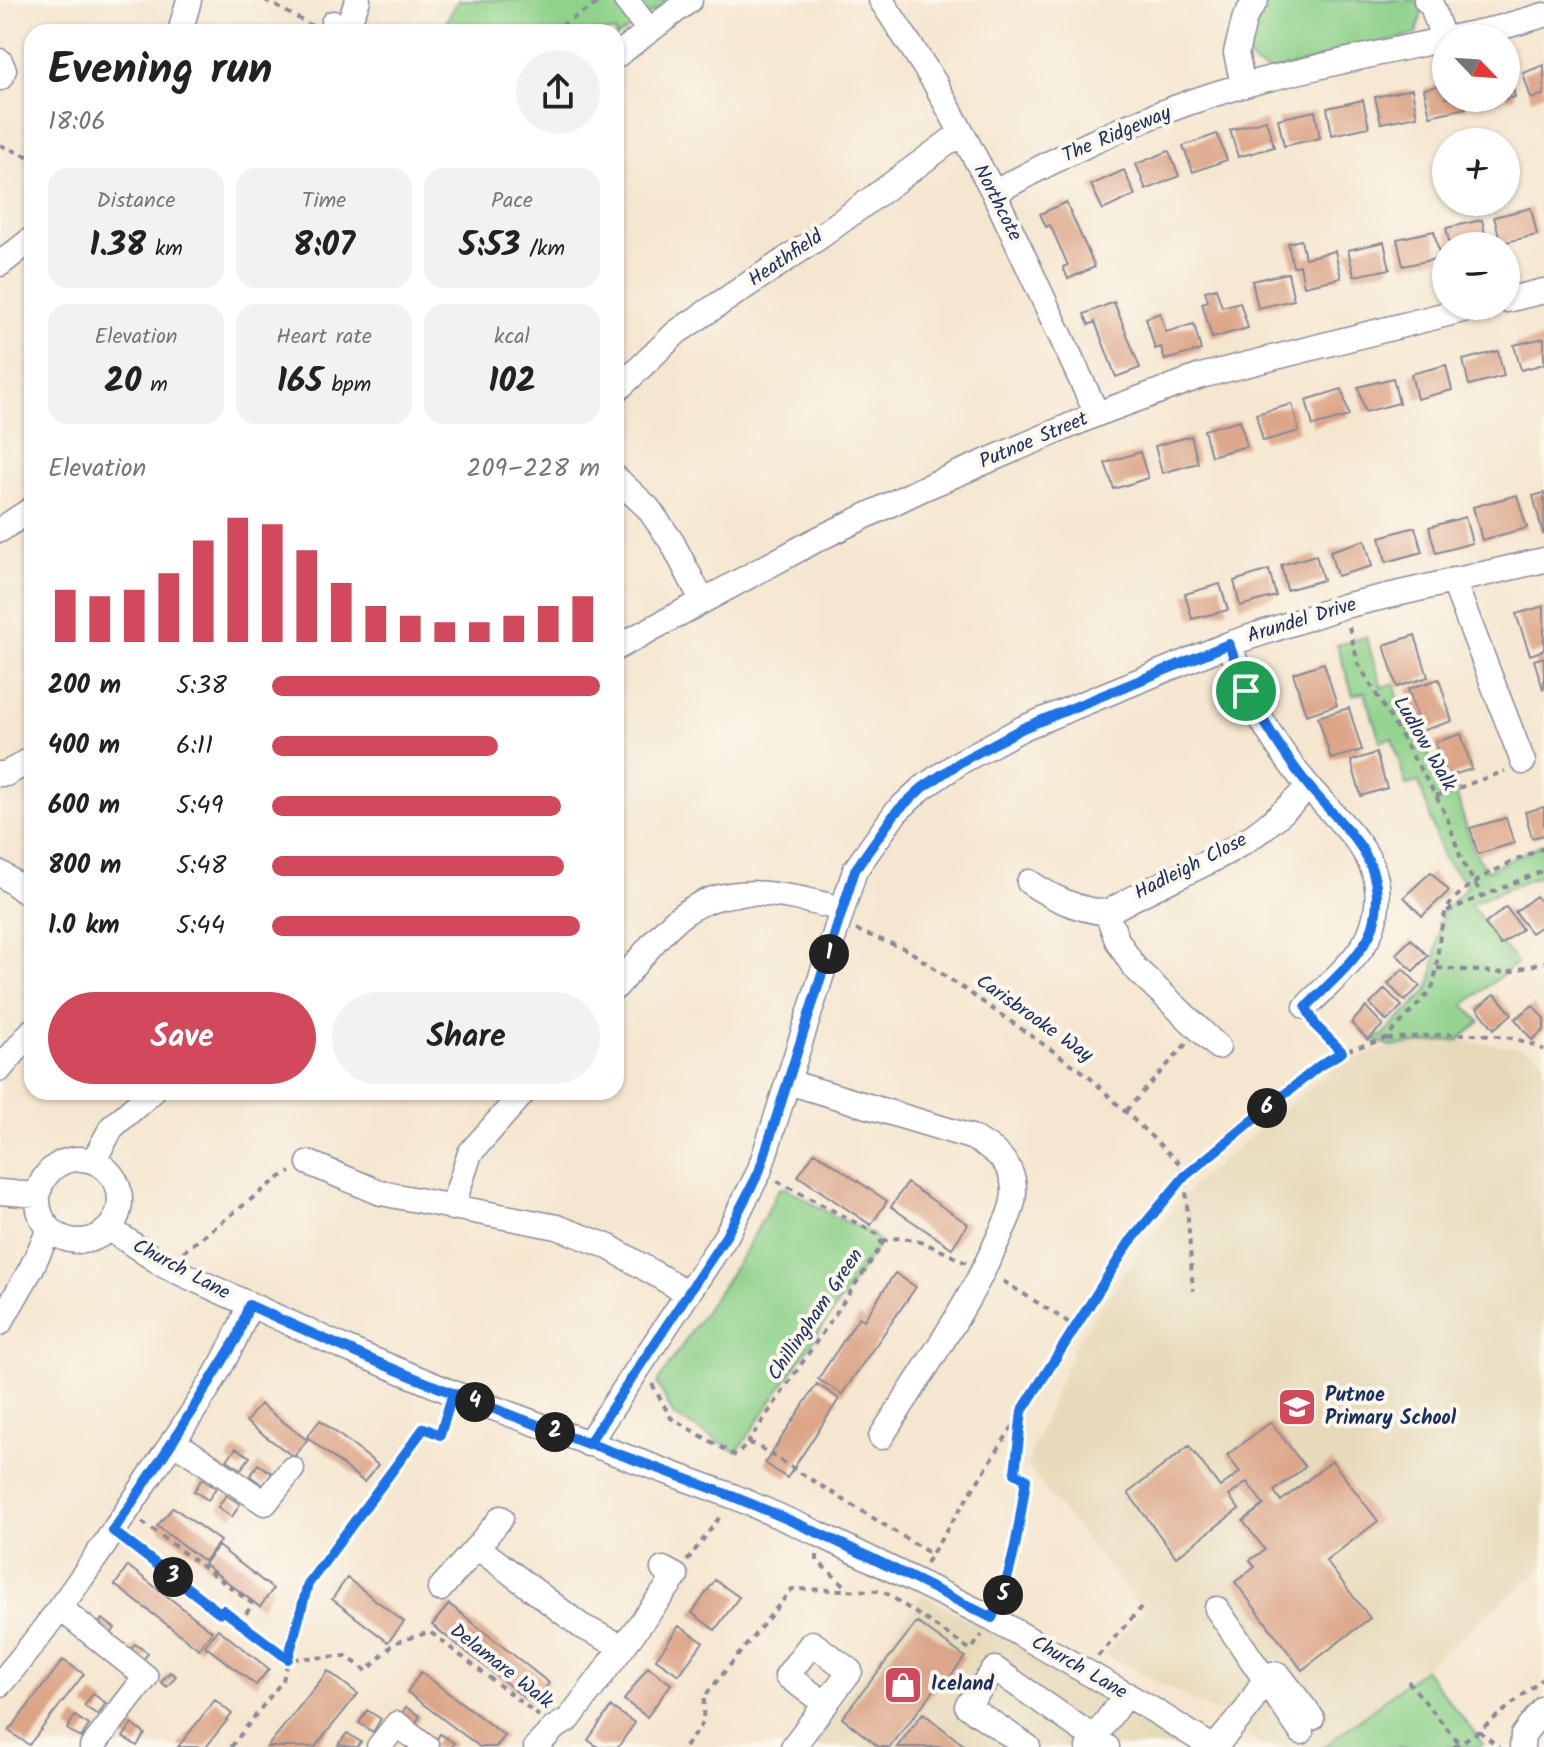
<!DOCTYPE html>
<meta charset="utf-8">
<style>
:root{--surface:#fff;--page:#f2f2f2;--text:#222;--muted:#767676;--accent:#d1495b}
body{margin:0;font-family:Kalam,sans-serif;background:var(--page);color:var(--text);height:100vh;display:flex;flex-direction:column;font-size:30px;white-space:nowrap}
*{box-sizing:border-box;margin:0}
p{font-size:26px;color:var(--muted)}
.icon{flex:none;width:44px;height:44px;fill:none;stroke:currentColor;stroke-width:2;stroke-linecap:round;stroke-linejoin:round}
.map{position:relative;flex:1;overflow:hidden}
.drawer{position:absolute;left:24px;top:24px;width:600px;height:1076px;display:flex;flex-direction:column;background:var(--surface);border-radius:24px;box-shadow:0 2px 6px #0004}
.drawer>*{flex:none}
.needle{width:52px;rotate:115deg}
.buttons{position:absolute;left:1432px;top:24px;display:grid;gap:16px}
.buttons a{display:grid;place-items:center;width:88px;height:88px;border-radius:50%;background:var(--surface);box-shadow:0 2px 6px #0004;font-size:40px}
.pin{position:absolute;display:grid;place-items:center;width:68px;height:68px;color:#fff;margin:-34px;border:4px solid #fff;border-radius:50%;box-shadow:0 2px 8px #0007}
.km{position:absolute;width:40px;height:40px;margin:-20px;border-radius:50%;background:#222;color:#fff;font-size:22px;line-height:40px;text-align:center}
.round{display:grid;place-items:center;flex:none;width:84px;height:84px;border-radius:42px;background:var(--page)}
.summary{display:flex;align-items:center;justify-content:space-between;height:136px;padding:0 24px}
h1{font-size:44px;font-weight:600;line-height:60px}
.stats{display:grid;grid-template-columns:repeat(3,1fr);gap:12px;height:136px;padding:8px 24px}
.stats div{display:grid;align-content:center;border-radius:20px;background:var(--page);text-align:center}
.stats b{font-size:34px;font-weight:600}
.stats small{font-size:22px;font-weight:400}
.stats p{font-size:22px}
.chart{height:224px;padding:16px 24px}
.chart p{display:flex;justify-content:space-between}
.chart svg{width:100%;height:144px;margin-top:8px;stroke:var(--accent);stroke-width:6}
.action{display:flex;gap:16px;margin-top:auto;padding:16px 24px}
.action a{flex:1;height:92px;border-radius:48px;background:var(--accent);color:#fff;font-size:32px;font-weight:600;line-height:92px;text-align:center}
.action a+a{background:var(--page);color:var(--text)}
ul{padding:0 24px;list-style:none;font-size:26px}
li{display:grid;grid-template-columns:128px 96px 1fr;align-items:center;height:60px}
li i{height:20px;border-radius:10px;background:var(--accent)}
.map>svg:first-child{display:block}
</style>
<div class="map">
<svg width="1544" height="1747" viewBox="0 0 1544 1747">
<rect width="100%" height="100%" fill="#fbf7ec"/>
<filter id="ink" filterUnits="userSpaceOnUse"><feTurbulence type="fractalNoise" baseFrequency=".0125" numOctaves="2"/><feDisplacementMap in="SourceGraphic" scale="16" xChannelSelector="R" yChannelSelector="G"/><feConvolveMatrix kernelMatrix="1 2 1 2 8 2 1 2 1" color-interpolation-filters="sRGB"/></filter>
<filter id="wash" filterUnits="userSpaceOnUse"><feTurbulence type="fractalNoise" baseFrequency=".006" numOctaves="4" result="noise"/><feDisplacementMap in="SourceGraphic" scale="32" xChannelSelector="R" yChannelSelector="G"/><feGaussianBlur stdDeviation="1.8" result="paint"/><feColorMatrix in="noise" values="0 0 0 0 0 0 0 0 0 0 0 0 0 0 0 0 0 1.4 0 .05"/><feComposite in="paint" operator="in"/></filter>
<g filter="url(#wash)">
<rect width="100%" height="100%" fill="#f5e6cf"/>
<!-- built -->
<path fill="#e7daba" d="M1459 1040 1525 1048 1544 1058V1566L1408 1681 1324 1747H1265L1248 1735 1243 1704 1227 1713 1213 1711 1105 1654 1143 1610 1026 1466 1073 1348 1140 1249 1196 1182 1334 1067 1390 1046Z
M923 1595 1144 1716 1191 1747H810Z"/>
<!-- green -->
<path fill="#8fd28b" stroke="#558074" stroke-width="2" d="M458 0H669L616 38V32H441Z
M1265 0H1415L1423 9 1416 34 1271 72 1254 65 1244 50Z
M1366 637 1382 687 1394 684 1409 731 1421 729 1435 775 1449 770 1473 849 1487 871 1544 843V874L1470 904 1517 963 1464 1005 1480 1022 1459 1040 1390 1046 1370 1039 1382 1036 1427 991 1432 978 1442 913 1468 885 1443 858 1419 782 1406 785 1392 738 1380 741 1365 692 1353 695 1337 645Z
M787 1188 834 1216 874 1235 879 1244 737 1452 674 1416 657 1383 746 1250 779 1189Z
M1424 1669 1483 1744 1479 1747H1324Z"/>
<g id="blocks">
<!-- building -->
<path fill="#dca588" d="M1544 65V94L1531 99 1523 73Z
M1509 70 1515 97 1506 99V71Z
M1446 84V98H1464L1466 108 1430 116 1424 89Z
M1412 89 1417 116 1381 123 1375 97Z
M1477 98H1503L1504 99 1479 105Z
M1363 100 1369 127 1332 135 1327 108Z
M1315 111 1320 138 1284 146 1278 119Z
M1266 120 1274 147 1238 157 1230 130Z
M1217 134 1227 160 1193 172 1183 146Z
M1169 151 1179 176 1146 190 1136 164Z
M1124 170 1135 195 1103 210 1091 185Z
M1066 202 1095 267 1068 279 1063 267 1068 265 1050 225 1046 227 1040 214Z
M1531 208 1537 235 1501 243 1494 217Z
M1482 220 1488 246H1450L1446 228Z
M1434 231 1440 258 1403 266 1397 239Z
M1301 240 1305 258 1335 251 1341 278 1304 286 1300 265 1293 267 1288 243Z
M1384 242 1390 269 1354 276 1348 250Z
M1288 273 1294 300 1258 308 1252 281Z
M1216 288 1222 307 1240 302 1248 328 1212 338 1202 303 1208 301 1205 291Z
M1114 302 1140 368 1116 377 1095 322 1089 325 1084 314Z
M1160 313 1166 332 1194 324 1201 350 1165 360 1161 347 1155 349 1146 318Z
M1544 338V364L1521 370 1514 345Z
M1498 351 1504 376 1469 385 1463 360Z
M1446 365 1452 390 1417 399 1411 374Z
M1393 378 1399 403 1365 412 1358 387Z
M1342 389 1349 416 1313 426 1306 400Z
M1292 404 1299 431 1263 441 1256 414Z
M1240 420 1247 446 1211 456 1204 430Z
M1191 436 1198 463 1162 473 1155 446Z
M1140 452 1148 478 1114 489 1105 463Z
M1544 493V534H1543L1533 496Z
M1517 495 1527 528 1482 540 1473 507Z
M1465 517 1472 543 1436 553 1429 527Z
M1415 527 1422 552 1386 562 1380 537Z
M1365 540 1372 566 1337 576 1330 551Z
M1316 555 1323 580 1287 590 1281 565Z
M1269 570 1276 596 1240 606 1234 581Z
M1220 584 1228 610 1192 619 1185 594Z
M1544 606V650L1530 655 1516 614Z
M1415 635 1428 677 1397 687 1384 645Z
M1544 657V689H1543L1534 660Z
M1324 663 1337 705 1306 715 1293 673Z
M1439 679 1452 721 1421 731 1408 689Z
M1349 708 1362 750 1331 759 1318 717Z
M1461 734 1472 769 1446 777 1435 742Z
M1376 753 1387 788 1361 796 1351 761Z
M1544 807V835L1532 838 1525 812Z
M1506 818 1514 843 1478 854 1470 828Z
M1431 872 1449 891 1422 916 1404 897Z
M1536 896 1544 906V924L1531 933 1515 912Z
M1506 907 1522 929 1501 945 1485 924Z
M1411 939 1428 956 1413 971 1396 954Z
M1403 969 1420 986 1405 1001 1388 984Z
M1385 989 1402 1006 1387 1021 1370 1004Z
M1495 994 1512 1014 1494 1029 1477 1008Z
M1533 1005 1544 1019V1030L1532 1040 1515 1019Z
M1366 1007 1383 1025 1368 1040 1351 1023Z
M815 1152 887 1201 871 1225 798 1176Z
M907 1183 968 1224 952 1248 891 1207Z
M895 1273 916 1287 842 1394 818 1379 859 1317 864 1320Z
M817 1384 839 1399 787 1478 765 1463Z
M260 1404 307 1440 294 1457 246 1422Z
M320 1420 378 1465 364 1482 307 1437Z
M1271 1422 1305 1467 1274 1491 1281 1501 1332 1461 1378 1521 1326 1561 1370 1618 1302 1670 1235 1582 1255 1567 1250 1560 1265 1550 1243 1521 1264 1505 1247 1482 1229 1496 1239 1509 1176 1557 1128 1493 1189 1446 1220 1487 1240 1472 1227 1455Z
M236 1448 250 1457 241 1469 227 1460Z
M258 1464 272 1473 264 1486 250 1476Z
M202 1479 216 1488 208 1500 194 1491Z
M226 1495 240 1504 232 1517 218 1507Z
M173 1507 220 1541 204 1561 157 1526Z
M218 1546 273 1589 260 1607 204 1564Z
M128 1566 212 1631 199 1649 115 1585Z
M347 1578 404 1622 388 1642 332 1599Z
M715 1580 739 1597 715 1630 692 1613Z
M449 1604 549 1683 533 1704 432 1625Z
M102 1619 115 1628 107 1640 93 1631Z
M917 1622 965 1657 942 1687 939 1684 890 1747H879L842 1718Z
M679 1626 703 1642 679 1675 656 1659Z
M218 1629 269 1669 256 1685 205 1646Z
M135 1644 148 1653 140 1665 126 1656Z
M63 1660 84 1674 29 1745 9 1731Z
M648 1667 671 1684 647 1717 624 1700Z
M328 1671 358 1694 315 1747H267Z
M170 1672 176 1676 167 1687 161 1682Z
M421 1672 505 1736 496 1747H480L407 1692Z
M93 1694 106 1703 98 1715 84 1706Z
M215 1700 232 1714 206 1747H178Z
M406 1707 420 1716 412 1729 398 1719Z
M611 1707 635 1723 618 1747H598L588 1740Z
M367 1710 381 1719 373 1732 359 1723Z
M923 1713 966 1747H897Z
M75 1716 89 1725 81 1738 67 1729Z
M132 1724 145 1734 137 1746 123 1737Z
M347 1733 361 1742 357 1747 338 1745Z
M440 1734 454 1743 452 1747H432Z"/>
</g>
</g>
<g filter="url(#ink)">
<use href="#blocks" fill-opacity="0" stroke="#888a96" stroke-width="2"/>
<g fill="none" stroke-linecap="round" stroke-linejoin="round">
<!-- minor casing -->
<g stroke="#888a96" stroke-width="27">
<path id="minor" d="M626 0 649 30
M881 0 935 83 994 193 1097 414
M1426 0 1432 6 1443 39
M333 23 346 29 358 0
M180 32 189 0
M1450 38 1499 28 1544 15
M616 56 690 0
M0 61 4 70 0 78
M1243 85 1236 53 1245 17 1256 0
M994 193C1072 149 1158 109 1245 85 1311 67 1379 53 1446 39
M0 264 32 239
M1506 300 1544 291
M616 391 677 332 821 236 961 133
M616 478 648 508 672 542 702 600
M0 530 32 509
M1453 580 1523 762
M1229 644C1242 679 1255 712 1276 743 1286 758 1297 773 1309 787 1348 833 1397 865 1370 933 1360 958 1325 987 1306 1007
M616 648 816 540 922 489 1097 414 1201 376 1479 306
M0 774H6L32 759
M0 873 26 892
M1029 882C1054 899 1077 909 1107 913 1152 885 1203 869 1247 840 1270 825 1289 806 1309 787
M1107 913 1117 940 1134 967 1218 1047
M616 987C636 965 655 937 678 918 727 878 786 895 842 909
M0 1069 32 1031
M788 1082 971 1137C993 1148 1014 1163 1014 1191 1014 1207 1006 1222 999 1237 968 1308 922 1372 881 1437
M38 1200a41 41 0 1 1 82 0a41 41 0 1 1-82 0Z
M94 1160 112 1127 152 1092
M309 1163 381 1193 557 1227 607 1246 688 1293
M0 1192 37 1195
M452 1208 470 1153 524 1092
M110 1229 165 1266 345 1348 453 1393 735 1497 817 1533 992 1618 1153 1710 1212 1747
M0 1323 31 1269 49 1230
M173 1441 265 1503 292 1469
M588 1444 726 1236 759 1172 855 870 896 812 922 788 962 761 1023 728 1229 644 1344 606 1544 560
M501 1518 477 1547 581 1626 623 1647
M440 1589 477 1547
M60 1608 146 1677 92 1747
M1217 1609 1301 1732
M0 1684C57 1617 106 1543 154 1470 189 1418 228 1364 249 1305
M379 1747 397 1724 427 1747
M536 1747 554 1728 569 1719 676 1576 663 1569
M793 1747 850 1671 812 1643 787 1676 826 1704
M1028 1747 967 1706 995 1669 1107 1747
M1088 1747 1126 1694
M1215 1747 1247 1709 1264 1680 1271 1674 1279 1675 1312 1718
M1522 1747 1523 1735 1544 1708"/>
</g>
<!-- path -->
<path stroke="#888a96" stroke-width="4" stroke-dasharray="6 6" stroke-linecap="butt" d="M265 0 314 27
M551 32 603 0
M0 145 32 158
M1349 627 1358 663 1436 796 1447 817 1462 862 1482 895
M1436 796 1505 771
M1447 911 1544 870
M856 930 908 950 1086 1074 1178 1162 1185 1176 1193 1291
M1437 968 1506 973 1544 962
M1316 1025 1342 1052
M1387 1039C1436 1035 1500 1026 1544 1050
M1126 1111 1186 1044
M882 1242C905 1229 944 1252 966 1263
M183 1252 280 1177 291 1172
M1003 1281 1076 1327
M652 1384 671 1418 736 1456 747 1444H754L931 1554
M747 1444 882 1245 879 1235 775 1180
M142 1522 253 1604 239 1623 288 1659 346 1656 367 1671 394 1643 430 1632 539 1716
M131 1545 220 1613 223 1610 239 1623
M817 1555V1561L848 1588
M687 1561 722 1514
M926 1563 1129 1243 1185 1176 1319 1066 1342 1052 1385 1039 1429 993 1434 983C1438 961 1438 935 1445 914 1454 885 1518 859 1544 848
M1001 1599 1018 1535 1026 1479 1015 1473 1022 1414
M1098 1656 1141 1608
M1408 1681 1459 1743
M1479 1731 1499 1747
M231 1747 283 1680 308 1584 424 1428 440 1435 448 1411
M685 1747 703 1723 704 1697 792 1589 883 1591 971 1650 982 1635
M1454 1747 1479 1731 1544 1678"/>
<!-- minor -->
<use href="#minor" stroke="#fff" stroke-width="24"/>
</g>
</g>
<g fill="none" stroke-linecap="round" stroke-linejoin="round" filter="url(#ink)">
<!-- route casing -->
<g stroke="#fff" stroke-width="16">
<path id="route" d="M1246 691 1229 644 1023 728 962 761 922 788 896 812 855 870 759 1172 726 1236 588 1444 453 1393 440 1435 424 1428 308 1584 288 1659 223 1610 220 1613 113 1531 173 1441 237 1338 249 1305C317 1336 386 1367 455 1394 548 1430 642 1461 734 1497 822 1532 907 1575 992 1618 1013 1574 1019 1527 1026 1479L1015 1473 1022 1411 1129 1243 1185 1176 1319 1066 1342 1052 1316 1026 1306 1007C1327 986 1353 964 1368 938 1375 926 1377 910 1377 896 1375 846 1336 821 1307 784 1284 755 1265 724 1246 691"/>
</g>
<!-- route -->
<use href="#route" stroke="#1a73e8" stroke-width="10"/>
</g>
<!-- icons -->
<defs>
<g id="school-square" transform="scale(2)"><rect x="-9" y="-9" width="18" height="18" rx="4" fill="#d1495b" stroke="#fbf7ec"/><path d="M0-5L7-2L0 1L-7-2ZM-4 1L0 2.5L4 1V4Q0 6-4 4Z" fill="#fff"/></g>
<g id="shop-square" transform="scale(2)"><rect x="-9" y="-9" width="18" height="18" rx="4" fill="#d1495b" stroke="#fbf7ec"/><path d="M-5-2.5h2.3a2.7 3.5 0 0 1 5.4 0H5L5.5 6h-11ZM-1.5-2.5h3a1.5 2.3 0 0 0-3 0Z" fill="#fff"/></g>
</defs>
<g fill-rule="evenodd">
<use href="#school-square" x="1297" y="1407"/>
<use href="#shop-square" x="903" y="1685"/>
</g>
<g text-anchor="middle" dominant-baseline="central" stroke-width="8" stroke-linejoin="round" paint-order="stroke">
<!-- street labels -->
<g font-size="20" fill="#1b2f5e" stroke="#fbf7ec">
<text transform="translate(1117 135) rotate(-23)">The Ridgeway</text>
<text transform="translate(997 203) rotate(63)">Northcote</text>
<text transform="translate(786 259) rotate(-34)">Heathfield</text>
<text transform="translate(1034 441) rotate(-23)">Putnoe Street</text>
<text transform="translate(1302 621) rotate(-17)">Arundel Drive</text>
<text transform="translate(1424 744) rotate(60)">Ludlow Walk</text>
<text transform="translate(1191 867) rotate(-27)">Hadleigh Close</text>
<text transform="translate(1034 1019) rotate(35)">Carisbrooke Way</text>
<text transform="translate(181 1270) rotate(28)">Church Lane</text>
<text transform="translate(816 1315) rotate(-56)">Chillingham Green</text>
<text transform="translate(501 1667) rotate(38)">Delamare Walk</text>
<text transform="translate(1079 1668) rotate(30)">Church Lane</text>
</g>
<!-- poi labels -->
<g font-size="20" font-weight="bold" fill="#1b2f5e" stroke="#fbf7ec" text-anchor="start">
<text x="1325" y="1396">Putnoe<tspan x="1325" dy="23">Primary School</tspan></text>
<text x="931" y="1685">Iceland</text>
</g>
</g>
</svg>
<div class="buttons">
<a><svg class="needle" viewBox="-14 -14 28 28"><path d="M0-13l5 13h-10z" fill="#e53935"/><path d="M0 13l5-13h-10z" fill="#767676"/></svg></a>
<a>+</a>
<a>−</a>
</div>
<div class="pin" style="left:1246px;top:691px;background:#1e9e55"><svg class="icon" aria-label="arrive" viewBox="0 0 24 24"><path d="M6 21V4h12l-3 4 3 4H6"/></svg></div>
<b class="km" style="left:829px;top:954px">1</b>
<b class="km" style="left:555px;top:1432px">2</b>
<b class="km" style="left:173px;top:1577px">3</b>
<b class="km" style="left:475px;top:1402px">4</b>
<b class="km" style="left:1003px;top:1595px">5</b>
<b class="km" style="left:1267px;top:1108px">6</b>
<section class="drawer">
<div class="summary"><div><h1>Evening run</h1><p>18:06</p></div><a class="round"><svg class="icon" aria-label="share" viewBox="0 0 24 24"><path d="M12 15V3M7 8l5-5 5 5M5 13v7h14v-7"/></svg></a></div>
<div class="stats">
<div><p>Distance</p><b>1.38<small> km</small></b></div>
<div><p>Time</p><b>8:07</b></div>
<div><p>Pace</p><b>5:53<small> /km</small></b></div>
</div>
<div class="stats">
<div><p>Elevation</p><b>20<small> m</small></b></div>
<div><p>Heart rate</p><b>165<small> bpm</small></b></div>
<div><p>kcal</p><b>102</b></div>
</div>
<div class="chart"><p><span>Elevation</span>209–228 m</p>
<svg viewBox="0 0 160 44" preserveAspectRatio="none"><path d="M5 44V28M15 44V30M25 44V28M35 44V23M45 44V13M55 44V6M65 44V8M75 44V16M85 44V26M95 44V33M105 44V36M115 44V38M125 44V38M135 44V36M145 44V33M155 44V30"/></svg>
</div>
<ul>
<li><b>200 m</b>5:38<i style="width:100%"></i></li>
<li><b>400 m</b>6:11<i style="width:69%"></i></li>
<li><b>600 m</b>5:49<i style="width:88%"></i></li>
<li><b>800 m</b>5:48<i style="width:89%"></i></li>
<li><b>1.0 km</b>5:44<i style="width:94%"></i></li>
</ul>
<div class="action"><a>Save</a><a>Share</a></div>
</section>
</div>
